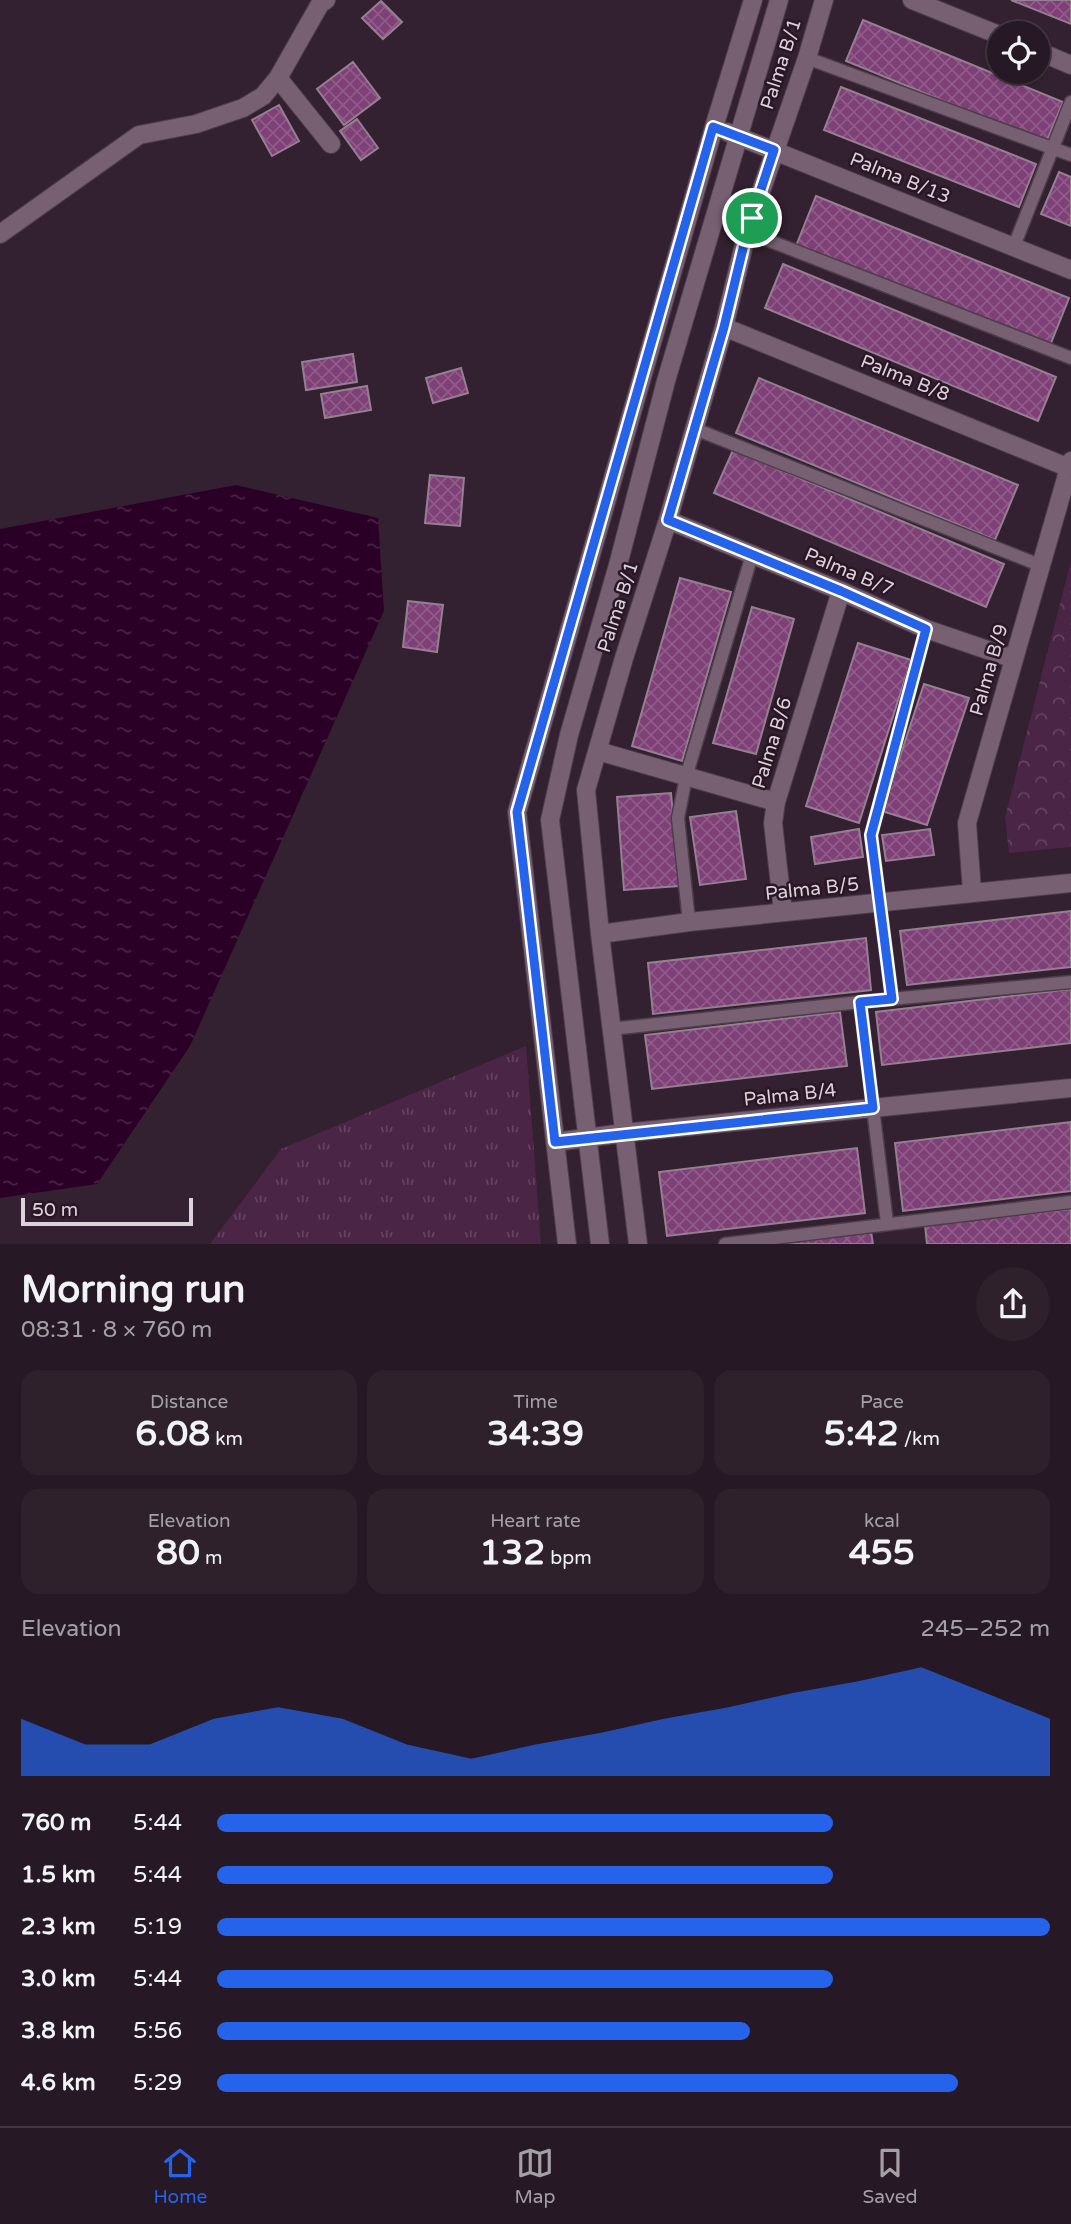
<!DOCTYPE html>
<meta charset="utf-8">
<style>
:root{--surface:#261824;--page:#2e212c;--text:#f1f3f6;--muted:#a4a0a6;--line:#423741;--accent:#2563eb}
body{margin:0;font-family:"Varela Round",sans-serif;background:var(--page);color:var(--text);height:100vh;display:flex;flex-direction:column;font-size:26px;white-space:nowrap}
*{box-sizing:border-box;margin:0}
p{font-size:23px;color:var(--muted)}
.icon{flex:none;width:38px;height:38px;fill:none;stroke:currentColor;stroke-width:2;stroke-linecap:round;stroke-linejoin:round}
.map{position:relative;height:1244px;overflow:hidden}
.drawer{display:flex;flex-direction:column;background:var(--surface);flex:1}
.drawer>*{flex:none}
.buttons{position:absolute;left:987px;top:21px;display:grid;gap:14px}
.buttons a{display:grid;place-items:center;width:63px;height:63px;border-radius:50%;background:var(--surface);box-shadow:0 2px 5px #0004,0 0 0 2px var(--line);font-size:35px}
.scale{position:absolute;left:21px;bottom:18px;width:172px;box-sizing:border-box;padding-left:7px;border:4px solid #ddd1db;border-top:0;font-size:19px;line-height:24px;white-space:nowrap;color:#ddd1db;-webkit-text-stroke:5px #291726;paint-order:stroke}
.pin{position:absolute;display:grid;place-items:center;width:60px;height:60px;color:#fff;margin:-30px;border:4px solid #fff;border-radius:50%;box-shadow:0 2px 7px #0007}
.round{display:grid;place-items:center;flex:none;width:74px;height:74px;border-radius:37px;background:var(--page)}
.headline{display:flex;align-items:center;justify-content:space-between;height:119px;padding:0 21px}
h1{font-size:38px;font-weight:800;line-height:52px}
.figures{display:grid;grid-template-columns:repeat(3,1fr);gap:10px;height:119px;padding:7px 21px}
.figures div{display:grid;align-content:center;border-radius:18px;background:var(--page);text-align:center}
.figures b{font-size:35px;font-weight:800}
.figures small{font-size:19px;font-weight:400}
.figures p{font-size:19px}
.chart{height:196px;padding:14px 21px}
.chart p{display:flex;justify-content:space-between}
.chart svg{width:100%;height:126px;margin-top:7px;fill:var(--accent);opacity:.7}
ul{padding:0 21px;list-style:none;font-size:23px}
li{display:grid;grid-template-columns:112px 84px 1fr;align-items:center;height:52px}
li i{height:18px;border-radius:9px;background:var(--accent)}
.dock{display:flex;justify-content:space-around;align-items:center;height:98px;border-top:2px solid var(--line);background:var(--surface);font-size:19px;color:var(--muted)}
.dock a{display:grid;justify-items:center;gap:4px}
.dock .on{color:var(--accent)}
.map>svg:first-child{display:block}
</style>
<div class="map">
<svg width="1071" height="1244" viewBox="0 0 1071 1244">
<defs>
<pattern id="grass-tufts" width="24" height="20" patternUnits="userSpaceOnUse" patternTransform="scale(1.75)"><rect width="24" height="20" fill="#4a2545"/><path d="M3 7l-1-3M5 7V3M7 7l1-3M15 17l-1-3M17 17v-4M19 17l1-3" fill="none" stroke="#64445f"/></pattern>
<pattern id="park-crowns" width="20" height="18" patternUnits="userSpaceOnUse" patternTransform="scale(1.75)"><rect width="20" height="18" fill="#4a2545"/><path d="M2 6a3 3 0 1 1 6 0M12 15a3 3 0 1 1 6 0" fill="none" stroke="#64445f"/></pattern>
<pattern id="water-ripples" width="26" height="14" patternUnits="userSpaceOnUse" patternTransform="scale(1.75)"><rect width="26" height="14" fill="#2b0027"/><path d="M2 4q2-2 4 0t4 0M15 11q2-2 4 0t4 0" fill="none" stroke="#492446"/></pattern>
<pattern id="building-cross-hatch" width="8" height="8" patternUnits="userSpaceOnUse" patternTransform="scale(1.75)"><rect width="8" height="8" fill="#7e4076"/><path d="M0 0l8 8M0 8l8-8" fill="none" stroke="#905b89"/></pattern>
</defs>
<rect width="100%" height="100%" fill="#332030"/>
<!-- grass -->
<path fill="url(#grass-tufts)" d="M526 1046 541 1244H210L281 1149Z"/>
<!-- park -->
<path fill="url(#park-crowns)" d="M1071 561V847L1009 853 1005 817Z"/>
<!-- water -->
<path fill="url(#water-ripples)" d="M236 485 378 518 384 611 190 1046 97 1184 0 1198V529Z"/>
<!-- building -->
<path fill="url(#building-cross-hatch)" stroke="#967f92" stroke-width="2" d="M1011 0H1071V24Z
M381 1 402 22 383 39 362 18Z
M863 20 1063 102 1046 143 846 61Z
M353 62 380 98 344 125 317 89Z
M841 87 1036 164 1019 207 824 130Z
M279 105 299 141 272 156 252 120Z
M357 119 378 148 361 160 340 131Z
M1059 172 1071 177V226L1041 214Z
M816 196 1069 298 1049 348 796 246Z
M783 264 1056 377 1038 421 765 308Z
M353 354 357 382 306 390 302 362Z
M461 368 468 393 433 403 426 378Z
M759 378 1018 485 995 540 736 433Z
M367 386 371 410 325 418 321 394Z
M733 450 1004 564 986 607 714 493Z
M430 475 464 478 460 526 425 523Z
M680 578 731 592 682 761 632 746Z
M408 601 443 605 437 652 403 647Z
M752 607 794 619 756 754 713 743Z
M858 643 911 660 859 823 806 806Z
M924 684 969 698 927 825 882 811Z
M671 793 679 886 624 890 617 797Z
M736 811 746 879 700 885 690 817Z
M859 829 863 857 815 864 811 837Z
M930 829 934 855 886 861 882 835Z
M1071 911V967L907 985 900 931Z
M866 938 871 990 653 1014 648 963Z
M1071 989V1043L882 1065 876 1012Z
M840 1012 847 1066 652 1089 645 1035Z
M1071 1122V1191L903 1211 895 1143Z
M857 1148 865 1213 667 1236 659 1172Z
M1071 1209V1244H927L925 1225Z
M871 1232 873 1244H770Z"/>
<g fill="none" stroke-linecap="round" stroke-linejoin="round">
<!-- service casing -->
<g stroke="#4d3d4b" stroke-width="15">
<path id="service" d="M807 58 1071 155
M747 232 1071 358
M1014 246 1071 102
M695 429 1042 566
M689 922 678 818 686 777 752 555
M892 999 871 835 926 629
M860 1002 887 1223
M611 1029 860 1002 1071 982
M725 1244 1071 1202"/>
</g>
<!-- minor casing -->
<g stroke="#4d3d4b" stroke-width="20">
<path id="minor" d="M912 0 999 35
M1038 51 1071 65
M278 78 331 144
M727 132 1071 270
M0 234 139 135 196 124 243 108 263 96 278 78 320 4 326 0
M724 327 1069 468
M668 520 841 591 926 629 1014 659
M598 751 776 802
M972 892 967 823 1071 461
M783 912 773 823 776 802 841 591
M600 934 689 922 1071 883
M555 1142 624 1133 1071 1088
M567 1244 517 812 714 127 753 0
M600 1244 550 820 569 735 618 565 666 381 779 0
M638 1244 600 934 586 790 624 658 668 520 724 327 747 232 807 58 824 0"/>
</g>
<!-- service -->
<use href="#service" stroke="#766072" stroke-width="12"/>
<!-- minor -->
<use href="#minor" stroke="#766072" stroke-width="18"/>
</g>
<g fill="none" stroke-linecap="round" stroke-linejoin="round">
<!-- route casing -->
<g stroke="#fff" stroke-width="14">
<path id="route" d="M713 127 774 150 747 232 724 327 668 520 841 591 926 629 871 835 892 999 860 1002 873 1108 555 1142 517 812Z"/>
</g>
<!-- route -->
<use href="#route" stroke="#2563eb" stroke-width="9"/>
</g>
<g text-anchor="middle" dominant-baseline="central" stroke-width="5" stroke-linejoin="round" paint-order="stroke">
<!-- street labels -->
<g font-size="19" fill="#ddd1db" stroke="#291726">
<text transform="translate(781 64) rotate(-72)">Palma B/1</text>
<text transform="translate(900 178) rotate(22)">Palma B/13</text>
<text transform="translate(905 378) rotate(22)">Palma B/8</text>
<text transform="translate(849 572) rotate(23)">Palma B/7</text>
<text transform="translate(618 607) rotate(-72)">Palma B/1</text>
<text transform="translate(989 670) rotate(-74)">Palma B/9</text>
<text transform="translate(772 743) rotate(-73)">Palma B/6</text>
<text transform="translate(812 889) rotate(-6)">Palma B/5</text>
<text transform="translate(790 1095) rotate(-6)">Palma B/4</text>
</g>
</g>
</svg>
<div class="buttons">
<a><svg class="icon" aria-label="locate" viewBox="0 0 24 24"><circle cx="12" cy="12" r="6"/><path d="M12 2v4M12 18v4M2 12h4M18 12h4"/></svg></a>
</div>
<div class="scale">50 m</div>
<div class="pin" style="left:752px;top:218px;background:#1e9e55"><svg class="icon" aria-label="arrive" viewBox="0 0 24 24"><path d="M6 21V4h12l-3 4 3 4H6"/></svg></div>
</div>
<section class="drawer">
<div class="headline"><div><h1>Morning run</h1><p>08:31 · 8 × 760 m</p></div><a class="round"><svg class="icon" aria-label="share" viewBox="0 0 24 24"><path d="M12 15V3M7 8l5-5 5 5M5 13v7h14v-7"/></svg></a></div>
<div class="figures">
<div><p>Distance</p><b>6.08<small> km</small></b></div>
<div><p>Time</p><b>34:39</b></div>
<div><p>Pace</p><b>5:42<small> /km</small></b></div>
</div>
<div class="figures">
<div><p>Elevation</p><b>80<small> m</small></b></div>
<div><p>Heart rate</p><b>132<small> bpm</small></b></div>
<div><p>kcal</p><b>455</b></div>
</div>
<div class="chart"><p><span>Elevation</span>245–252 m</p>
<svg viewBox="0 0 160 44" preserveAspectRatio="none"><path d="M0 44V24L10 33L20 33L30 24L40 20L50 24L60 33L70 38L80 33L90 29L100 24L110 20L120 15L130 11L140 6L150 15L160 24V44z"/></svg>
</div>
<ul>
<li><b>760 m</b>5:44<i style="width:74%"></i></li>
<li><b>1.5 km</b>5:44<i style="width:74%"></i></li>
<li><b>2.3 km</b>5:19<i style="width:100%"></i></li>
<li><b>3.0 km</b>5:44<i style="width:74%"></i></li>
<li><b>3.8 km</b>5:56<i style="width:64%"></i></li>
<li><b>4.6 km</b>5:29<i style="width:89%"></i></li>
</ul>
</section>
<nav class="dock">
<a class="on"><svg class="icon" aria-label="home" viewBox="0 0 24 24"><path d="M3 11l9-7 9 7M6 9v11h12V9"/></svg>Home</a>
<a><svg class="icon" aria-label="map" viewBox="0 0 24 24"><path d="M3 6l6-2 6 2 6-2v14l-6 2-6-2-6 2zM9 4v14M15 6v14"/></svg>Map</a>
<a><svg class="icon" aria-label="saved" viewBox="0 0 24 24"><path d="M7 4h10v16l-5-4-5 4z"/></svg>Saved</a>
</nav>
